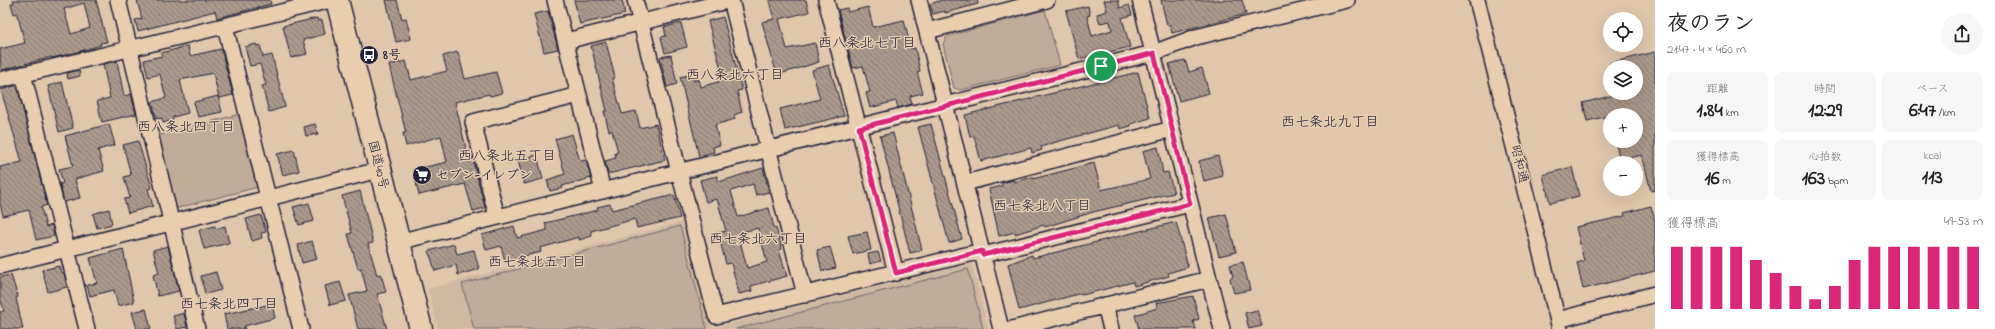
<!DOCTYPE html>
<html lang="ja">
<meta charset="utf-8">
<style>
:root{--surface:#fff;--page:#f6f6f6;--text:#222;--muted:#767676;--accent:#db2777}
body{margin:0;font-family:"Indie Flower","Klee One",sans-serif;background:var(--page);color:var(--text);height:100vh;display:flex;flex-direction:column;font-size:15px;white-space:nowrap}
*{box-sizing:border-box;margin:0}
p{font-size:13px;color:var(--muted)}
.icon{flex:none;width:22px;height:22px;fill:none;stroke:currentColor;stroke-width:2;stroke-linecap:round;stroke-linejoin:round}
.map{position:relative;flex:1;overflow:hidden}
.sheet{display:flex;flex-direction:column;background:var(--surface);width:340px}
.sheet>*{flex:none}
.controls{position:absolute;left:1603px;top:12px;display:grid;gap:8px}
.controls a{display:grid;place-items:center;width:40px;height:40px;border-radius:50%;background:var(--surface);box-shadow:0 4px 16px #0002;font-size:20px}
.pin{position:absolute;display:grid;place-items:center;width:34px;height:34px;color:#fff;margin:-17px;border:2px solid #fff;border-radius:50%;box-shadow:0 1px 4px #0007}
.round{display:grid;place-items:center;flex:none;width:42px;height:42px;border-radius:21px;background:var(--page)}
.head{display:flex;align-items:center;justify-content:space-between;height:68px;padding:0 12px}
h1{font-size:22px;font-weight:800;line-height:30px}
.stats{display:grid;grid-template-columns:repeat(3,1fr);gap:6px;height:68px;padding:4px 12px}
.stats div{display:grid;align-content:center;border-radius:8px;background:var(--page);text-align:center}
.stats b{font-size:20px;font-weight:800}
.stats small{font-size:11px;font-weight:400}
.stats p{font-size:11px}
.chart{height:112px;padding:8px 12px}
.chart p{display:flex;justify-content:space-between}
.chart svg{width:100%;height:72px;margin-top:4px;stroke:var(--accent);stroke-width:6}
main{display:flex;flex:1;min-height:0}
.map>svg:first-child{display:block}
</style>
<main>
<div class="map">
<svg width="1655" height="329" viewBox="0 0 1655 329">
<defs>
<pattern id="building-back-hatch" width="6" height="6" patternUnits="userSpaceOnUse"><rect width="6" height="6" fill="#ab998b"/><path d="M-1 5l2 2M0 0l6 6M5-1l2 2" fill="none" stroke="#8b7c73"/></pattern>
</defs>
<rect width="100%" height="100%" fill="#e0c6aa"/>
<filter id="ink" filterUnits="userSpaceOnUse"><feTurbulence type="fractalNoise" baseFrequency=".025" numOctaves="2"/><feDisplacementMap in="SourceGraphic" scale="8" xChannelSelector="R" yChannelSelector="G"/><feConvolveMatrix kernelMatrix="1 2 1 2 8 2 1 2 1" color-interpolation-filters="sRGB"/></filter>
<g filter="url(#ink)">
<!-- built -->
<path fill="#d0b8a1" d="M686 221 712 328 972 263 988 329H438L428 289Z"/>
<!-- green -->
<path fill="#c0ab98" stroke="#71666a" d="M1045 10 1060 65 961 90 954 88 943 44 947 36Z
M240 114 258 187 174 209 156 136Z
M680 226 707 329H474L462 284Z
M968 269 983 329H736Z"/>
<!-- building -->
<path fill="url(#building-back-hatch)" stroke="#22223b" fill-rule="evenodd" d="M13 0H96L107 42 100 43 101 45 74 53 52 58V57L1 70 0 49 25 43 17 13 14 14 11 4 14 3ZM84 3 90 28 71 34 64 9Z
M137 0H270L271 4 217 18 215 11 138 31 135 20 142 19Z
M386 0H397L402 19 406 18 411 39 396 42Z
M574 0H622L625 14 580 24Z
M775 0H806L809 12 779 19 787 49 815 43 819 62 777 75 762 22 774 19 769 1Z
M942 0H977L978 4 945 13V11L933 14 930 4Z
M1104 0H1118L1120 8 1129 5 1132 15 1122 18 1130 47 1079 59 1066 11 1088 6 1090 15 1087 16 1092 36 1112 30 1110 21 1100 23 1097 14 1107 11Z
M1161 0H1242L1246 14 1172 33 1170 25H1167Z
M868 7 873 27 904 20 911 49 915 48 920 71 917 72 923 93 910 96 912 104 898 108 896 101 870 108 866 93 870 92 863 66 853 68 838 10 847 8 848 12Z
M548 11 558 49 544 52 534 14Z
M723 17 742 90 737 91 742 112 734 115 735 119 715 125 720 145 713 147 714 152 699 156 680 77 693 74 694 81 699 79 701 87 724 80 708 21Z
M317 18 318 21 322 20 325 34 303 40 307 54 291 58 283 26Z
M681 23 687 47 665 53 661 37 666 36 664 27Z
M606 42 615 78H612L622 114 636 111 640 128 656 124 665 160 608 174 605 161 616 158 615 153 618 152 612 130 609 131 604 111H607L591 46Z
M256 44 257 46 260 45 263 57 272 55 285 107 269 112 262 86 266 85 260 64 250 66 245 47Z
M188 46 190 56 221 49 233 95 219 98 213 73 180 80 188 113 173 117V120L163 123 162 118 157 119 152 102 166 98 160 74 148 77 144 60 162 56 161 53Z
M458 52 465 79 496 72 502 93 490 96 489 94 455 102 468 157 472 156 485 208 473 211 465 184 419 195 413 170 447 162 441 136 406 146 403 133H406L389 65 406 61 411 80 447 71 443 56Z
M1655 52V190L1651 191 1642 155 1620 160 1615 141H1636V115H1630L1629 111 1587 121 1583 103 1622 93H1636V67H1610V63Z
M671 55 677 84 667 87 660 57Z
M1185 60 1189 72 1202 68 1209 93 1179 101 1169 64Z
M117 61 124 96 131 94 136 114 102 122 97 101 110 98 103 64Z
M829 65 844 116 785 130 780 109 820 99 812 70Z
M79 70 80 76 68 79 67 73Z
M1138 72 1150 118 1131 124V126L1120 129 1119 125 1056 142 1041 147 1042 150 1032 153 1031 148 981 161 974 136 970 137 965 115Z
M62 82 73 128 59 132 48 86Z
M17 85 47 205 41 207 46 227 52 225 54 236 36 240 29 210 3 216 0 203V167L22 162 1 90Z
M218 96 222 112 198 117 194 102Z
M109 124 115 145 98 150 104 171 75 179 80 198 64 202 60 184 63 183 59 169 73 166 65 136Z
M315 124 318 134 306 136 304 127Z
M931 124 962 239 949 243 918 127Z
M893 133 922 250 910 253 880 136Z
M572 134 580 161 586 160 591 178 562 186 563 188 550 191 547 180 565 174 555 139Z
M138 141 152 188 148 189 153 206 128 213 124 199 130 198 124 177 131 175 123 145Z
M1158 147 1163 173 1168 172 1174 193 1093 212 1045 227 1044 225 1015 234V232L999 236 989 189 1002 186V183L1013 180 1014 182 1033 177V179L1094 163 1101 190 1150 179 1143 151Z
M294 150 299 171 283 175 277 154Z
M537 155 543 179 524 184 518 160Z
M1218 156 1223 176 1204 181 1199 161Z
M1572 167 1579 196 1550 203 1543 175Z
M763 168 769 192 756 195 753 184 731 191 738 217 769 208 774 228H776L782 249 779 250 787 276 751 286 752 291 739 294 731 263 726 264 718 233 726 231 717 199 706 202 700 180 717 176 719 182ZM758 228 767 262 747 268 738 233Z
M360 191 373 243 368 244 377 275 381 274 386 292 377 294 387 329H358L349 295 367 291 361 268 358 269 348 234 352 233 342 196Z
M674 195 680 218 637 228 635 219 591 231 592 236 579 240V237L540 248 541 252 505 261 501 246 486 250 482 235 514 226 517 238 547 230 545 223 598 210 597 207 610 204 612 210Z
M309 203 314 221 299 225 293 207Z
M1651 206 1655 221V271L1583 289 1577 263 1584 261 1576 227 1625 216 1624 213Z
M109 209 112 224 97 228 93 214Z
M1226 214 1236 252 1219 256 1209 218Z
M261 215 266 232 261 233 262 238 252 241 246 219Z
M1176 222 1188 267 1168 273 1169 276 1134 286 1133 282 1082 295V293L1019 310 1008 264 1032 255 1033 258Z
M215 226V229L225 226 229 243 204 249 199 230Z
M867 232 871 250 853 254 848 236Z
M312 241 317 259 302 263 298 245Z
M454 244 457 254 474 250 479 269 458 275 456 265 435 271 429 251Z
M168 246 179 291 158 296 153 275 159 273 153 250Z
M830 247 836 268 822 271 817 250Z
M123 249 134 302 118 306 114 290 90 296 87 285 97 283 90 258Z
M878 252 881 261 870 264 868 254Z
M1243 262 1250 290 1234 293 1230 278 1233 277 1230 265Z
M59 266 61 273H64L67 287 48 292 42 270Z
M216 272 221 290 205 294 201 276Z
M11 275 18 297 16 298 23 329H0V312L4 311 0 297V277Z
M340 282 346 301 330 305 325 286Z
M1193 296 1199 319 1193 321 1196 329H1139L1135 315 1157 308 1156 303Z
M272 304 275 318 244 326 245 329H227L224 314Z
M146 309 151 329H137L132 312Z
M1257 310 1262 326 1249 329 1245 313Z
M184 313 187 327 177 329 173 316Z"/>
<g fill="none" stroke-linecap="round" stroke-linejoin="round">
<!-- minor casing -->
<g stroke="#22223b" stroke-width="18">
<path id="minor" d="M118 0 197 329
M555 0 603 191
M635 0 716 316 982 251
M731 0 805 295
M826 0 896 273
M919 0 1001 329
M1477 0 1560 329
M225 26 301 329
M927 31 1047 0
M566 41 731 0
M23 74 87 329
M0 80 331 0
M965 183 1172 129
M497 217 473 122 579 95
M398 242 1153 53 1196 37 1347 0
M983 255 1190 204
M0 266 379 170
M1209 279 1222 329
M1105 305 1111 329
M1558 320 1655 294
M1012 329 1209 279 1140 0"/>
</g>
<!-- highway casing -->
<g stroke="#22223b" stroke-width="25">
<path id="highway" d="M337 0 421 329"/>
</g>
<!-- minor -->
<use href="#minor" stroke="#e8cdaf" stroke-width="15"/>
<!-- highway -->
<use href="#highway" stroke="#e8cdaf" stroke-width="22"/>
</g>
</g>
<g fill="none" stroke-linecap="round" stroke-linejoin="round" filter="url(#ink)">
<!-- route casing -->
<g stroke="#fff" stroke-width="8">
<path id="route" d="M1154 53 1190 204 983 255 982 251 896 273 859 128Z"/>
</g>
<!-- route -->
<use href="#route" stroke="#db2777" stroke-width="5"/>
</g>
<!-- icons -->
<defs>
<g id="bus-disc" transform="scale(1)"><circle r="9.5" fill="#22223b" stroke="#e8cdaf"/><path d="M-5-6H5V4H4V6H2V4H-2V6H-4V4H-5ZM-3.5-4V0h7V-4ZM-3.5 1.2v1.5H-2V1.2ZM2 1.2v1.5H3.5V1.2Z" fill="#fff"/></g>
<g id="supermarket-disc" transform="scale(1)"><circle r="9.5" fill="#22223b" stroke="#e8cdaf"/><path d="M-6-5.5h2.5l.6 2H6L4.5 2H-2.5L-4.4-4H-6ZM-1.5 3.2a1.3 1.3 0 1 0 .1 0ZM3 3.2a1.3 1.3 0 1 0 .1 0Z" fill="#fff"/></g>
</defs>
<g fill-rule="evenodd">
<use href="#bus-disc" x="369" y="55"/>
<use href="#supermarket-disc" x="422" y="175"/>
</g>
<g text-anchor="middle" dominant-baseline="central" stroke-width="3" stroke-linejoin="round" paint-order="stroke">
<!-- poi labels -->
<g font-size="13" font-weight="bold" fill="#22223b" stroke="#e8cdaf" text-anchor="start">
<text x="383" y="55">8号</text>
<text x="436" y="175">セブン-イレブン</text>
</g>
<!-- street labels -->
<g font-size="13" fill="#22223b" stroke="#e8cdaf">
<text transform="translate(1519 164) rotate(76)">昭和通</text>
<text transform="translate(378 165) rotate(76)">国道40号</text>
</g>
<!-- neighbourhood labels -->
<g font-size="14" fill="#22223b" stroke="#e8cdaf">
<text x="867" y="43">西八条北七丁目</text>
<text x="735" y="75">西八条北六丁目</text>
<text x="1330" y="122">西七条北九丁目</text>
<text x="186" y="127">西八条北四丁目</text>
<text x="507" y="156">西八条北五丁目</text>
<text x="1042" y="206">西七条北八丁目</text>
<text x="758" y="239">西七条北六丁目</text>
<text x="537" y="262">西七条北五丁目</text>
<text x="229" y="304">西七条北四丁目</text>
</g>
</g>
</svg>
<div class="controls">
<a><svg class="icon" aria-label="locate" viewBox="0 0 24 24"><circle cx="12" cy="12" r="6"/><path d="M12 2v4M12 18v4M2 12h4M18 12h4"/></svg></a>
<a><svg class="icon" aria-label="layers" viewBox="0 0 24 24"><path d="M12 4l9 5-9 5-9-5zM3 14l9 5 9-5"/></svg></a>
<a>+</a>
<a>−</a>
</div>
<div class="pin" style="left:1101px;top:66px;background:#1e9e55"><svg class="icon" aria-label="arrive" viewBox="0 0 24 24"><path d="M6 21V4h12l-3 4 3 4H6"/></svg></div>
</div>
<section class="sheet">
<div class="head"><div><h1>夜のラン</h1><p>21:47 · 4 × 460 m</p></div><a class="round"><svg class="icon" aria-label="share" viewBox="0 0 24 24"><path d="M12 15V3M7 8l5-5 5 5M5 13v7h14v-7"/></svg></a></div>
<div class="stats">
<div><p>距離</p><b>1.84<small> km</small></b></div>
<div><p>時間</p><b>12:29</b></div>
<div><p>ペース</p><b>6:47<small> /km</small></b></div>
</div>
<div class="stats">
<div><p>獲得標高</p><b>16<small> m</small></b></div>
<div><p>心拍数</p><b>163<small> bpm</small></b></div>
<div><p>kcal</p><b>113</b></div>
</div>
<div class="chart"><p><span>獲得標高</span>49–53 m</p>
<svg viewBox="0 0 160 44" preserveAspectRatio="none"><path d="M5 44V6M15 44V6M25 44V6M35 44V6M45 44V14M55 44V22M65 44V30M75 44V38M85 44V30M95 44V14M105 44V6M115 44V6M125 44V6M135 44V6M145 44V6M155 44V6"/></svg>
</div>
</section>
</main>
